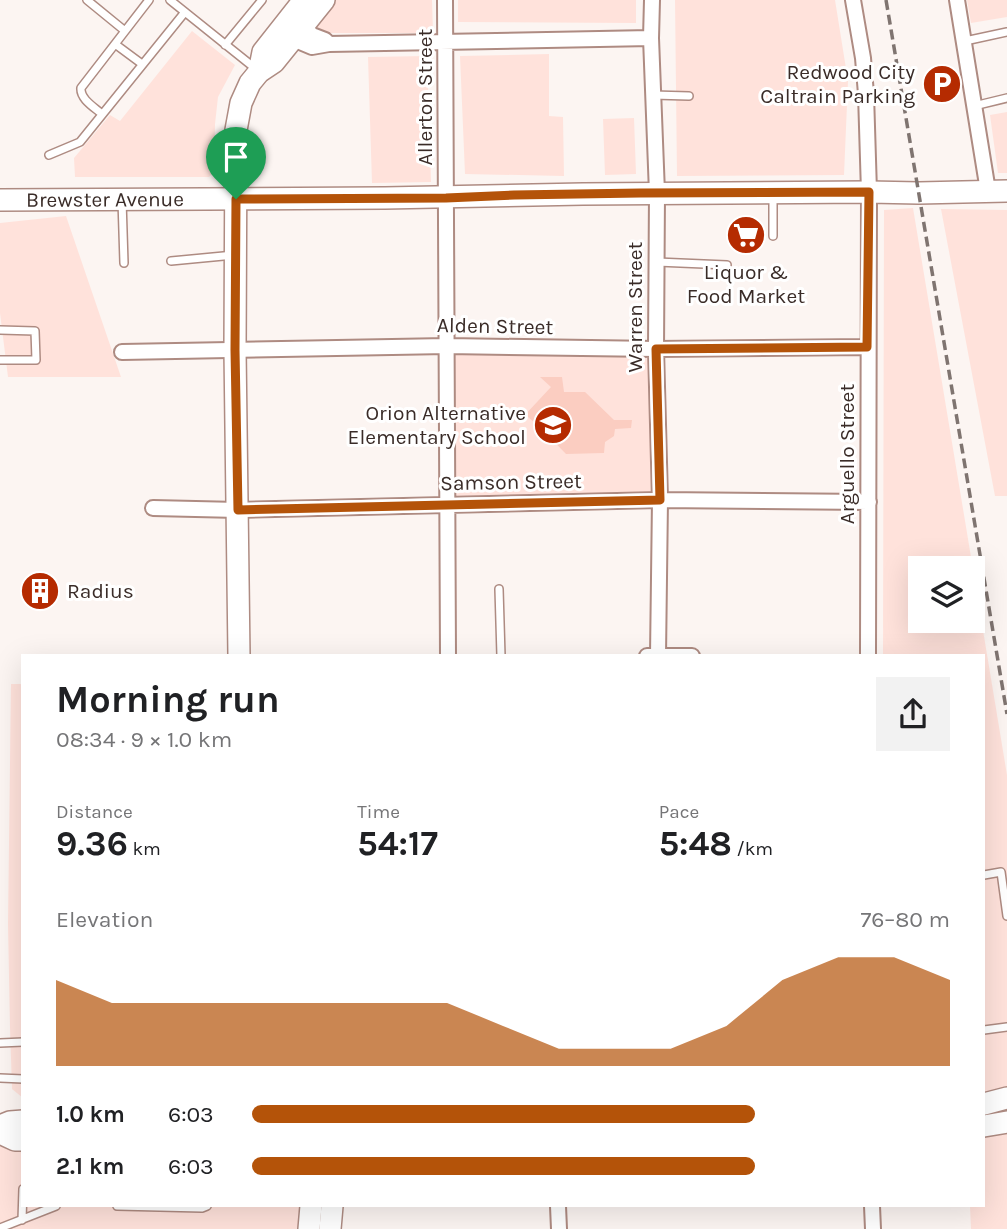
<!DOCTYPE html>
<meta charset="utf-8">
<style>
:root{--surface:#fff;--page:#f2f2f2;--text:#202124;--muted:#757577;--accent:#b45309}
body{margin:0;font-family:Karla,sans-serif;background:var(--page);color:var(--text);height:100vh;display:flex;flex-direction:column;font-size:26px;white-space:nowrap}
*{box-sizing:border-box;margin:0}
p{font-size:23px;color:var(--muted)}
.icon{flex:none;width:38px;height:38px;fill:none;stroke:currentColor;stroke-width:2;stroke-linecap:round;stroke-linejoin:round}
.map{position:relative;flex:1;overflow:hidden}
.drawer{position:absolute;left:21px;top:654px;width:964px;height:553px;display:flex;flex-direction:column;background:var(--surface);border-radius:0px;box-shadow:0 7px 28px #0002}
.drawer>*{flex:none}
.buttons{position:absolute;left:908px;top:556px;display:grid;gap:14px}
.buttons a{display:grid;place-items:center;width:77px;height:77px;border-radius:0px;background:var(--surface);box-shadow:0 7px 28px #0002;font-size:35px}
.pin{position:absolute;display:grid;place-items:center;width:60px;height:60px;color:#fff;margin:-72px -30px;border-radius:50% 50% 50% 0;rotate:-45deg;box-shadow:0 0 7px #0007}
.pin .icon{rotate:45deg}
.round{display:grid;place-items:center;flex:none;width:74px;height:74px;border-radius:0px;background:var(--page)}
.head{display:flex;align-items:center;justify-content:space-between;height:119px;padding:0 35px}
h1{font-size:38px;font-weight:700;line-height:52px}
.figures{display:grid;grid-template-columns:repeat(3,1fr);gap:10px;height:119px;padding:7px 35px}
.figures div{display:grid;align-content:center}
.figures b{font-size:35px;font-weight:700}
.figures small{font-size:19px;font-weight:400}
.figures p{font-size:19px}
.chart{height:196px;padding:14px 35px}
.chart p{display:flex;justify-content:space-between}
.chart svg{width:100%;height:126px;margin-top:7px;fill:var(--accent);opacity:.7}
ul{padding:0 35px;list-style:none;font-size:23px}
li{display:grid;grid-template-columns:112px 84px 1fr;align-items:center;height:52px}
li i{height:18px;border-radius:9px;background:var(--accent)}
.map>svg:first-child{display:block}
</style>
<div class="map">
<svg width="1007" height="1229" viewBox="0 0 1007 1229">
<rect width="100%" height="100%" fill="#fcf5f2"/>
<!-- built -->
<path fill="#ffe2db" d="M333 0H432L433 33H307Z
M458 0H636V23L458 22Z
M675 0H835L848 81 844 175 677 176Z
M967 0H1007V17L971 23Z
M192 31 235 65 218 97 215 124 214 169 212 174 209 177H75L74 158 110 115 120 121Z
M549 54V116L563 117 564 176 465 174 460 56Z
M427 56 431 182 372 183 368 57Z
M1007 112V173H998L990 115Z
M634 118 636 174 605 175 603 119Z
M913 208 973 569H920V621H973V570L1007 775V1229H971L970 1206H984V656H883L884 210Z
M941 209 1007 210V496H995Z
M66 216 121 377H8L0 313V223Z
M447 346 656 349 660 500 447 504Z
M11 684H23V1098L12 1089 10 1027 8 924Z
M0 1133 23 1140V1206H311L309 1229H0Z"/>
<!-- green -->
<path fill="#fbcdc1" d="M540 377H562L564 392H585L614 420H632L631 428 615 429 614 436 605 442 604 453 566 454 543 430 544 428 537 422 535 423 528 417 526 418 524 416 551 387Z"/>
<g fill="none" stroke-linecap="round" stroke-linejoin="round">
<!-- lane casing -->
<g stroke="#ae8b82" stroke-width="10">
<path id="lane" d="M87 0 125 31
M170 0 256 69
M965 41 1007 32
M115 44 142 64
M225 45 262 0
M653 95 689 96
M974 106 1007 98
M102 114C94 107 80 99 81 88L149 0
M49 155 80 142 185 12
M122 200 124 263
M773 236V196
M171 261 234 255
M657 262 727 265
M0 330 35 331 36 360H0
M499 589 501 656
M984 875 1001 872 1007 916
M984 1030 1007 1027
M0 1043 23 1042
M0 1078 23 1079
M117 1206 202 1208 207 1206
M22 1220 23 1189
M0 1228 56 1206"/>
</g>
<!-- street casing -->
<g stroke="#ae8b82" stroke-width="18">
<path id="street" d="M445 0 448 656
M652 0 651 38 657 193 656 349 660 500 658 656
M853 0 863 58 866 94 869 192 868 656
M957 0 988 191
M293 39 312 47 329 44 325 40 312 35 303 26
M329 44 651 38
M122 352 447 346 656 349 867 347
M153 508 238 510 660 500 869 502
M647 656H692
M558 1206 559 1229
M872 1206 873 1229"/>
</g>
<!-- secondary casing -->
<g stroke="#ae8b82" stroke-width="24">
<g id="secondary">
<path d="M259 72 263 52 304 0"/>
<path id="s1" d="M0 200 385 198 583 194 869 192 919 193 1007 191"/>
<path d="M239 656 235 350 236 130 241 103 250 83 259 72 274 62 324 0"/>
<path d="M984 1104 1007 1098"/>
<path d="M0 1126 10 1122 23 1121"/>
<path d="M984 1126 1007 1122"/>
<path d="M0 1133 15 1140H23"/>
<path d="M309 1229 311 1206"/>
<path d="M330 1229 332 1206"/>
</g>
</g>
<!-- lane -->
<use href="#lane" stroke="#fff" stroke-width="7"/>
<!-- street -->
<use href="#street" stroke="#fff" stroke-width="14"/>
<!-- secondary -->
<use href="#secondary" stroke="#fff" stroke-width="21"/>
<!-- rail -->
<path stroke="#7f7470" stroke-width="3.5" stroke-dasharray="10 5" stroke-linecap="butt" d="M886 0 1007 714"/>
</g>
<g fill="none" stroke-linecap="round" stroke-linejoin="round">
<!-- route casing -->
<g stroke="#fff" stroke-width="14">
<path id="route" d="M869 192 867 347 656 349 660 500 238 510 235 350 236 199 446 198 514 195 640 193Z"/>
</g>
<!-- route -->
<use href="#route" stroke="#b45309" stroke-width="9"/>
</g>
<!-- icons -->
<defs>
<g id="parking-disc" transform="scale(2.0125)"><circle r="9.5" fill="#b52b01" stroke="#fff"/><path d="M-3.5-5.5H1a3.5 3.5 0 0 1 0 7H-1V5.5H-3.5ZM-1-3.4V-.6H.8a1.4 1.4 0 0 0 0-2.8Z" fill="#fff"/></g>
<g id="supermarket-disc" transform="scale(2.0125)"><circle r="9.5" fill="#b52b01" stroke="#fff"/><path d="M-6-5.5h2.5l.6 2H6L4.5 2H-2.5L-4.4-4H-6ZM-1.5 3.2a1.3 1.3 0 1 0 .1 0ZM3 3.2a1.3 1.3 0 1 0 .1 0Z" fill="#fff"/></g>
<g id="school-disc" transform="scale(2.0125)"><circle r="9.5" fill="#b52b01" stroke="#fff"/><path d="M0-5L7-2L0 1L-7-2ZM-4 1L0 2.5L4 1V4Q0 6-4 4Z" fill="#fff"/></g>
<g id="building-disc" transform="scale(2.0125)"><circle r="9.5" fill="#b52b01" stroke="#fff"/><path d="M-4-6H4V6H1V3H-1V6H-4ZM-2.5-4.3h1.7v1.8h-1.7ZM.8-4.3h1.7v1.8H.8ZM-2.5-1h1.7V.8h-1.7ZM.8-1h1.7V.8H.8Z" fill="#fff"/></g>
</defs>
<g fill-rule="evenodd">
<use href="#parking-disc" x="942" y="84"/>
<use href="#supermarket-disc" x="746" y="235"/>
<use href="#school-disc" x="553" y="425"/>
<use href="#building-disc" x="40" y="591"/>
</g>
<g text-anchor="middle" dominant-baseline="central" stroke-width="6" stroke-linejoin="round" paint-order="stroke">
<!-- poi labels -->
<g font-size="21" fill="#3a2c28" stroke="#fff" text-anchor="end">
<text x="915" y="72">Redwood City<tspan x="915" dy="24">Caltrain Parking</tspan></text>
<text x="746" y="272" text-anchor="middle">Liquor &amp;<tspan x="746" dy="24">Food Market</tspan></text>
<text x="526" y="413">Orion Alternative<tspan x="526" dy="24">Elementary School</tspan></text>
<text x="67" y="591" text-anchor="start">Radius</text>
</g>
<!-- street labels -->
<g font-size="21" fill="#3a2c28" stroke="#fff">
<text transform="translate(425 97) rotate(-90)">Allerton Street</text>
<text stroke="none"><textPath href="#s1" startOffset="105">Brewster Avenue</textPath></text>
<text transform="translate(635 307) rotate(-90)">Warren Street</text>
<text transform="translate(495 326) rotate(1)">Alden Street</text>
<text transform="translate(847 454) rotate(-90)">Arguello Street</text>
<text transform="translate(511 482) rotate(-1)">Samson Street</text>
</g>
</g>
</svg>
<div class="buttons">
<a><svg class="icon" aria-label="layers" viewBox="0 0 24 24"><path d="M12 4l9 5-9 5-9-5zM3 14l9 5 9-5"/></svg></a>
</div>
<div class="pin" style="left:236px;top:199px;background:#1e9e55"><svg class="icon" aria-label="arrive" viewBox="0 0 24 24"><path d="M6 21V4h12l-3 4 3 4H6"/></svg></div>
<section class="drawer">
<div class="head"><div><h1>Morning run</h1><p>08:34 · 9 × 1.0 km</p></div><a class="round"><svg class="icon" aria-label="share" viewBox="0 0 24 24"><path d="M12 15V3M7 8l5-5 5 5M5 13v7h14v-7"/></svg></a></div>
<div class="figures">
<div><p>Distance</p><b>9.36<small> km</small></b></div>
<div><p>Time</p><b>54:17</b></div>
<div><p>Pace</p><b>5:48<small> /km</small></b></div>
</div>
<div class="chart"><p><span>Elevation</span>76–80 m</p>
<svg viewBox="0 0 160 44" preserveAspectRatio="none"><path d="M0 44V14L10 22L20 22L30 22L40 22L50 22L60 22L70 22L80 30L90 38L100 38L110 38L120 30L130 14L140 6L150 6L160 14V44z"/></svg>
</div>
<ul>
<li><b>1.0 km</b>6:03<i style="width:72%"></i></li>
<li><b>2.1 km</b>6:03<i style="width:72%"></i></li>
</ul>
</section>
</div>
